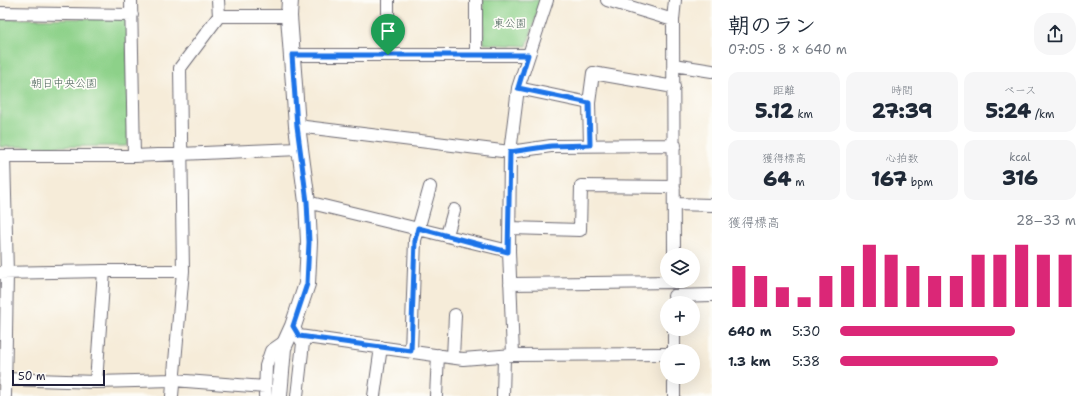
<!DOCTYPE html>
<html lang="ja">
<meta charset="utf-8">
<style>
:root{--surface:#fff;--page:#f6f6f7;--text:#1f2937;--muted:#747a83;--accent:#db2777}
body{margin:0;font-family:"Shantell Sans","Klee One",sans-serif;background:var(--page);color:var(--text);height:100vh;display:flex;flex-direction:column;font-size:15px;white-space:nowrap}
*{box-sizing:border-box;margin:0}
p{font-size:13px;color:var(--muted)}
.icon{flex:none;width:22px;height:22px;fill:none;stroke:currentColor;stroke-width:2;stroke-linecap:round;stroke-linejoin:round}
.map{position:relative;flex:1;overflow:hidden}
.side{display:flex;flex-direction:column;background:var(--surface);width:380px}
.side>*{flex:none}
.fabs{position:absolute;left:660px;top:248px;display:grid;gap:8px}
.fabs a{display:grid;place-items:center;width:40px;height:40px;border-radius:50%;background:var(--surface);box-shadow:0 4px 16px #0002;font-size:20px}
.scale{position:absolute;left:12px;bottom:10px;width:93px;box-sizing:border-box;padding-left:4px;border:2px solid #22223b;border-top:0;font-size:11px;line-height:14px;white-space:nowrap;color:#22223b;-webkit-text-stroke:3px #fdfcf7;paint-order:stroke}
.pin{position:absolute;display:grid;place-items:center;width:34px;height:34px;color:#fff;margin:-41px -17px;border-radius:50% 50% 50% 0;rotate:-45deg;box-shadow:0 0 4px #0007}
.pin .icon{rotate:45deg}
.round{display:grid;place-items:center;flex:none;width:42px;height:42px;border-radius:16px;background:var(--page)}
.headline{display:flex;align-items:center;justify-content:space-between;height:68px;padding:0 16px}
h1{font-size:22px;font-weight:800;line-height:30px}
.metrics{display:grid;grid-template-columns:repeat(3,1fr);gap:6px;height:68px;padding:4px 16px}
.metrics div{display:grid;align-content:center;border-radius:10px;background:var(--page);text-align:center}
.metrics b{font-size:20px;font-weight:800}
.metrics small{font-size:11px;font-weight:400}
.metrics p{font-size:11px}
.chart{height:112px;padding:8px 16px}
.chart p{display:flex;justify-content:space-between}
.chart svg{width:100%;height:72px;margin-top:4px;stroke:var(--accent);stroke-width:6}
ul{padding:0 16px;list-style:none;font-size:13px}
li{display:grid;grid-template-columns:64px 48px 1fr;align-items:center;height:30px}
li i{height:10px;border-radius:5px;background:var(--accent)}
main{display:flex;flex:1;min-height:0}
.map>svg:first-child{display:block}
</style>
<main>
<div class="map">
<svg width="712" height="396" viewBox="0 0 712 396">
<rect width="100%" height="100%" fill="#fdfcf7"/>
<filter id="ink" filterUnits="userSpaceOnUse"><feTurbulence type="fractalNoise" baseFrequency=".025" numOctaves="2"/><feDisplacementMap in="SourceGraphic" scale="8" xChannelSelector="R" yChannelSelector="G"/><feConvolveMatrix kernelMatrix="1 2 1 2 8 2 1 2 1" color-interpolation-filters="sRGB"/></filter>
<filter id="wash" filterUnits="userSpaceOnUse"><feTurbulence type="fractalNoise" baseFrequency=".012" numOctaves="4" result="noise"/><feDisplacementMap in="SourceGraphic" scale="16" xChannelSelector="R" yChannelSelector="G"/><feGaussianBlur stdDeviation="0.9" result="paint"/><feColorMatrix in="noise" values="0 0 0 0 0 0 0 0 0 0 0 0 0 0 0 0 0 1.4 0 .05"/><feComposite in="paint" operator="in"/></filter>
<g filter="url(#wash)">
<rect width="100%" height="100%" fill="#f6ecd9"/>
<!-- green -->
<path fill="#8dd189" stroke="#587a62" d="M483 0H541L527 46 484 44Z
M122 18 127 22 128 143 126 146 0 147V19Z"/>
</g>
<g filter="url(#ink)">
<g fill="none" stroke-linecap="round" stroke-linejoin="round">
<!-- minor casing -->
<g stroke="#6c6972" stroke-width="14">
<path id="minor" d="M131 0 134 156
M218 0 219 16H289
M388 0V55
M476 0V55
M607 0 673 20
M0 13 132 15
M292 55H528
M674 65 712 71
M518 88 589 103
M297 126 510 152 551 146 675 145
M590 145 589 103 593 73 674 87
M0 156H134L299 149
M4 156 7 273 5 396
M307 202 509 251
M674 204 712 205
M510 228 580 230 581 186 674 187
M447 235 454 210
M674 255 673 20 675 0
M0 273 104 271
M510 284 674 282
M674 296 712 295
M295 330 303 343 297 396
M299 336 463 359 513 355 667 354
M411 351 415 240 430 187
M674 351V329
M513 355 509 251 510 152 518 88 547 0
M453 357 455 315
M674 377V396
M5 379 96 382 173 380 265 387
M96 382 104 271H183
M172 396 183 271 180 68 219 16
M265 396 266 366 271 351 287 340
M374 396 381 347
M436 396 438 355
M503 396 504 357"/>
</g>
<!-- tertiary casing -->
<g stroke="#6c6972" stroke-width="18">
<path id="tertiary" d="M279 396 283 348 293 326 307 284 309 242 307 202 297 126 289 16 290 0"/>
</g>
<!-- minor -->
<use href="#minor" stroke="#fff" stroke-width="12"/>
<!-- tertiary -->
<use href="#tertiary" stroke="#fff" stroke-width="16"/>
</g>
</g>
<g fill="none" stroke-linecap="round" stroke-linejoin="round" filter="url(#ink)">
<!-- route casing -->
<g stroke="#fff" stroke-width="8">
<path id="route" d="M292 55H528L518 88 589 103 590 145 551 146 510 152 508 252 418 228 415 240 411 351 299 336 293 326 307 284 309 242 307 202 297 126Z"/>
</g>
<!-- route -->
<use href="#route" stroke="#1a73e8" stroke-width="5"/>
</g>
<g text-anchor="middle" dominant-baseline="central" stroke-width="3.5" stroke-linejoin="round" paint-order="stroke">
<!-- park labels -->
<g font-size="11" fill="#475f56" stroke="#fdfcf7">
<text x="510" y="23">東公園</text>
<text x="64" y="83">朝日中央公園</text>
</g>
</g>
</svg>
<div class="fabs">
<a><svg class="icon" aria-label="layers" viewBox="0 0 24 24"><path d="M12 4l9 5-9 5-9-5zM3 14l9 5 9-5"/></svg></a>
<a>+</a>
<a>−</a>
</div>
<div class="scale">50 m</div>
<div class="pin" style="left:388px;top:55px;background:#1e9e55"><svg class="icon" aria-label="arrive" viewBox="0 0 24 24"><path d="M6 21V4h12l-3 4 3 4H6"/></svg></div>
</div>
<section class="side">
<div class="headline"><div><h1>朝のラン</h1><p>07:05 · 8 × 640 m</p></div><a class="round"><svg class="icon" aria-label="share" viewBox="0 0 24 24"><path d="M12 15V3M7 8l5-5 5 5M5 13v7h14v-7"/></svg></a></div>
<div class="metrics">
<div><p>距離</p><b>5.12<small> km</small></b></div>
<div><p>時間</p><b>27:39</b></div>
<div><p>ペース</p><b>5:24<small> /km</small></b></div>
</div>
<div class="metrics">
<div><p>獲得標高</p><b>64<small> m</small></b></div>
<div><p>心拍数</p><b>167<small> bpm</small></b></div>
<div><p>kcal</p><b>316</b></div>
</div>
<div class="chart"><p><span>獲得標高</span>28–33 m</p>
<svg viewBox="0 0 160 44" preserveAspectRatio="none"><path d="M5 44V19M15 44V25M25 44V32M35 44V38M45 44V25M55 44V19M65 44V6M75 44V12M85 44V19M95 44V25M105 44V25M115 44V12M125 44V12M135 44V6M145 44V12M155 44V12"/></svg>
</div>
<ul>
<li><b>640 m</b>5:30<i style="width:74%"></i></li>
<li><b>1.3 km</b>5:38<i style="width:67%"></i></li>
</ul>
</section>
</main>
